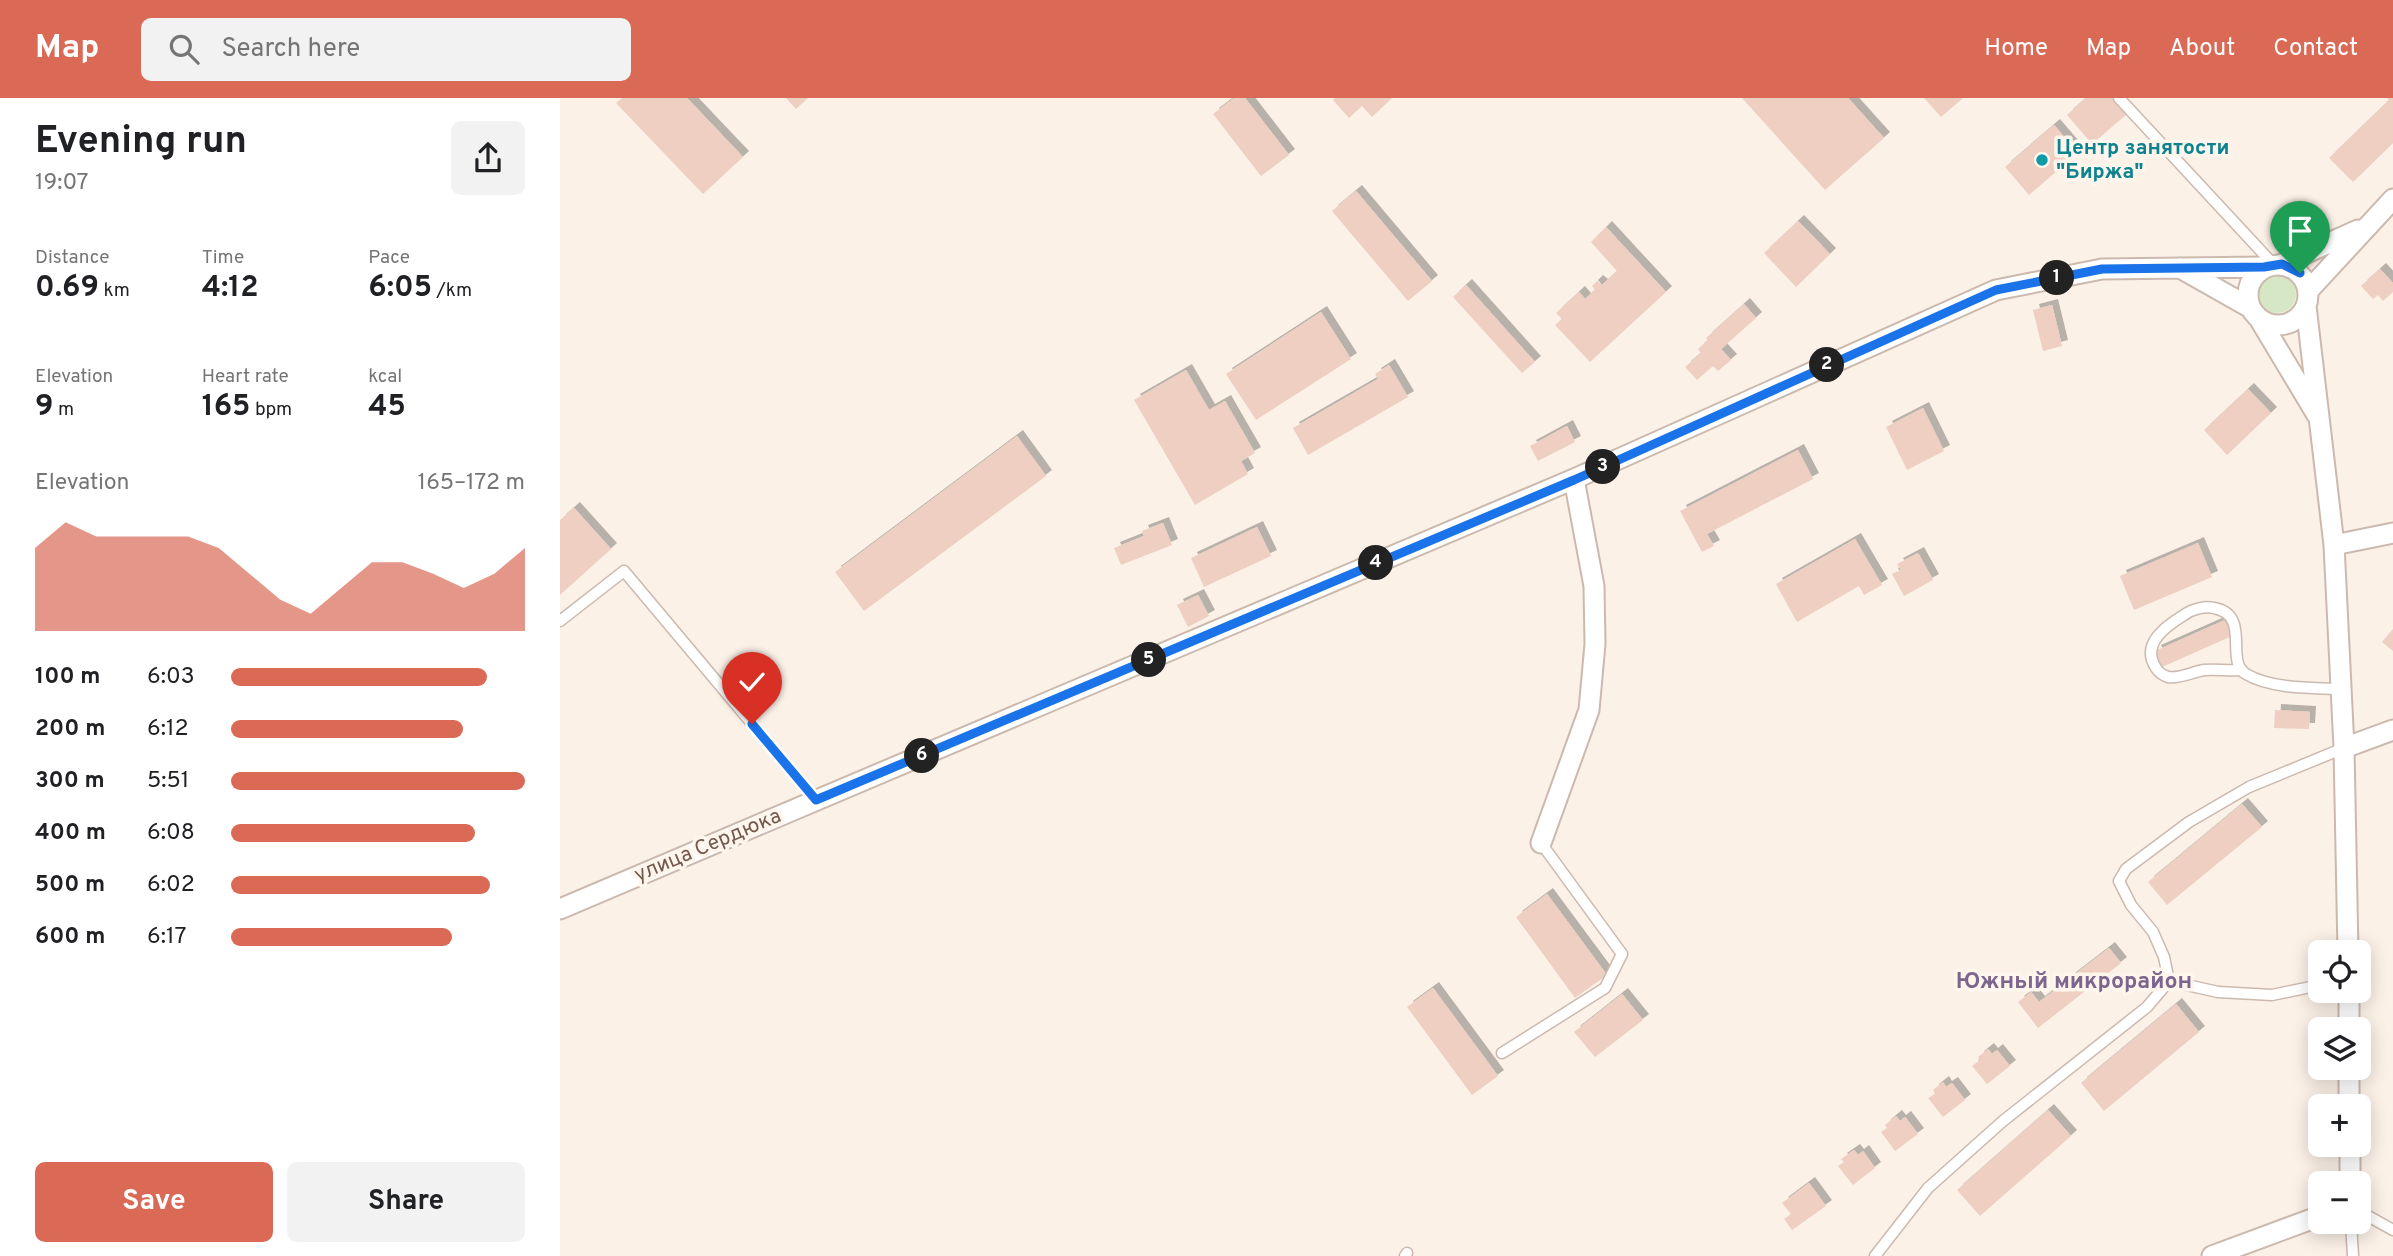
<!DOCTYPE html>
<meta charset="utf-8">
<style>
:root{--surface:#fff;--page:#f2f2f2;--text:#202124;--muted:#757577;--accent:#da6a56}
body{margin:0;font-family:Overpass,sans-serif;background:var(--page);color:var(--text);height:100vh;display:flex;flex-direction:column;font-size:26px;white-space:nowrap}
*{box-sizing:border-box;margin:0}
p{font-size:23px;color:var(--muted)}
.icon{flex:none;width:38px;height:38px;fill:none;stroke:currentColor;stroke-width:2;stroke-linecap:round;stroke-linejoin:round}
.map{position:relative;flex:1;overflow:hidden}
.panel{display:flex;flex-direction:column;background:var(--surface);width:560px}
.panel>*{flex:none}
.fabs{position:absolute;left:1748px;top:842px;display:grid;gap:14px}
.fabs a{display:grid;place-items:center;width:63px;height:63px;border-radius:10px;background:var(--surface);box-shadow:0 4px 18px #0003;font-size:35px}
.pin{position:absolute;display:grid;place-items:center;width:60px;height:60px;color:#fff;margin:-72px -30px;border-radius:50% 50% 50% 0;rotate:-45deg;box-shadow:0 0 7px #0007}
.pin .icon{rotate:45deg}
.km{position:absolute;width:35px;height:35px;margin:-18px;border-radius:50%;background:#222;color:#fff;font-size:19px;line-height:35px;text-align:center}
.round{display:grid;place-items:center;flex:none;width:74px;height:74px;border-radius:10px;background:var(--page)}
.head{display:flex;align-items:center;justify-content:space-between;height:119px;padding:0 35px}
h1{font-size:38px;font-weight:700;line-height:52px}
.metrics{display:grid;grid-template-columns:repeat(3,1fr);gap:10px;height:119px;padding:7px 35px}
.metrics div{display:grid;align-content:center}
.metrics b{font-size:30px;font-weight:700}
.metrics small{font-size:19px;font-weight:400}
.metrics p{font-size:19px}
.chart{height:196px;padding:14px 35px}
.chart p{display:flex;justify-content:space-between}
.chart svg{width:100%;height:126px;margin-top:7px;fill:var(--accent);opacity:.7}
.cta{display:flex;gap:14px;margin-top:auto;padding:14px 35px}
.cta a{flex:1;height:80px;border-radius:10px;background:var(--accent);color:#fff;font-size:28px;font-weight:700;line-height:80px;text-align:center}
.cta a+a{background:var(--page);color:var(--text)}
ul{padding:0 35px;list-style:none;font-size:23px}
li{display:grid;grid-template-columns:112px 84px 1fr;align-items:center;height:52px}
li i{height:18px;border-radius:9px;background:var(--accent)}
header{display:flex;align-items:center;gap:42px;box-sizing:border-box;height:98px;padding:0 35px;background:var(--accent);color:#fff}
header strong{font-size:33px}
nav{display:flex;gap:38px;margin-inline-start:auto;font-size:24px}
.search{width:490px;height:63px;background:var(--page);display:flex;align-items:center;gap:18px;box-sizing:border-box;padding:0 24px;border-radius:10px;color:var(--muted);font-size:26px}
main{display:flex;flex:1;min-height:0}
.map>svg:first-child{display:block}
</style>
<header>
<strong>Map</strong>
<div class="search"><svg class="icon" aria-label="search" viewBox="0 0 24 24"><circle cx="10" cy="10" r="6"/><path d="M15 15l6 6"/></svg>Search here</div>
<nav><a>Home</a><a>Map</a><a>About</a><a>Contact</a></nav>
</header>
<main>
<section class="panel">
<div class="head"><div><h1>Evening run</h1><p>19:07</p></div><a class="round"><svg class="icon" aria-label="share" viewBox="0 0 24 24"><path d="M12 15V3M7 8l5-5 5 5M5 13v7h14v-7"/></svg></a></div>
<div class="metrics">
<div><p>Distance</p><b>0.69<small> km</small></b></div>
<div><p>Time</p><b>4:12</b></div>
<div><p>Pace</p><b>6:05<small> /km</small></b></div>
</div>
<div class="metrics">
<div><p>Elevation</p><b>9<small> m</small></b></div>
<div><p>Heart rate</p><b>165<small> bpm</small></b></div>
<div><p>kcal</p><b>45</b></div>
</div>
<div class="chart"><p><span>Elevation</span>165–172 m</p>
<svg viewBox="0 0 160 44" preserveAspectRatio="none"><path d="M0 44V15L10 6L20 11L30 11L40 11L50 11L60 15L70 24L80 33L90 38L100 29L110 20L120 20L130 24L140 29L150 24L160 15V44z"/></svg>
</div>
<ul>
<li><b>100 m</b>6:03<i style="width:87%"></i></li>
<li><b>200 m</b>6:12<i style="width:79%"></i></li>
<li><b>300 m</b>5:51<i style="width:100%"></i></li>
<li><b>400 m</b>6:08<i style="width:83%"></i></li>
<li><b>500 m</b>6:02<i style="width:88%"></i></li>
<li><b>600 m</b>6:17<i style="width:75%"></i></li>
</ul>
<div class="cta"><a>Save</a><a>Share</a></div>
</section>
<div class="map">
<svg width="1833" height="1158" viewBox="0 0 1833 1158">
<defs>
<filter id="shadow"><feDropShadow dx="6" dy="-6" stdDeviation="0" flood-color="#0004"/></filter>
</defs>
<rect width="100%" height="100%" fill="#fbf1e7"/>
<!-- green -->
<path fill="#d6e7c6" d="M1698 196a19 19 0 1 1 38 0a19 19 0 1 1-38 0Z"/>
<!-- building -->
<path fill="#eecfc1" filter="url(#shadow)" d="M62 0H127L183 59 143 96 56 5Z
M226 0H248L236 11Z
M674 0H685L729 57 701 78 653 16Z
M775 0H832L812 19 802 8 789 20 773 2Z
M1182 0H1288L1324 40 1265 92Z
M1364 0H1403L1381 19Z
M1526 0H1554L1567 16 1532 46 1507 17Z
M1827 0H1833V45L1793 84 1769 60 1829 2Z
M1494 27 1518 55 1469 97 1445 69Z
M796 93 872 183 848 203 772 113Z
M1238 123 1270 156 1236 189 1204 155Z
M1046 129 1106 194 1030 264 995 227 1002 221 996 215 1019 194 1025 201 1035 192 1032 188 1037 183 1042 187 1057 173 1031 144Z
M1820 171 1833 185V194L1823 203 1818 197 1813 201 1801 188Z
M906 187 975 264 962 275 893 199Z
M1184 206 1196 220 1161 251 1171 262 1158 273 1153 268 1137 282 1125 269 1141 255 1138 251 1148 242 1146 240Z
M1492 207 1502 248 1483 253 1473 212Z
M761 214 791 261 696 322 666 276Z
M829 267 848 299 748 357 733 330 818 281 815 276Z
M626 272 649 312 665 303 695 355 681 363 688 376 635 407 574 302Z
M1688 291 1711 315 1667 357 1644 332Z
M1363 310 1384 353 1347 372 1326 329Z
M1007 328 1015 344 978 363 970 348Z
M457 338 486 378 304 513 275 474Z
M1238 352 1253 381 1147 436 1154 448 1142 454 1120 413Z
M14 410 51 451 0 497V422Z
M603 425 612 447 561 467 554 450 584 438 582 433Z
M697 429 711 458 644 489 631 460Z
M1295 441 1322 487 1304 497 1299 488 1237 524 1216 486Z
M1638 445 1652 479 1574 512 1560 478Z
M1358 455 1373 482 1344 498 1332 476 1341 472 1337 466Z
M638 497 649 518 628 529 617 507Z
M1665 522 1672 538 1602 569 1595 553Z
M1833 531V553L1822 544Z
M1715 612 1750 614 1749 631 1714 630Z
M1682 706 1702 729 1607 807 1588 784Z
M987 796 1047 877 1015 900 956 819Z
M1549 850 1561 865 1478 930 1458 904 1471 894 1479 904Z
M873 890 938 978 912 997 847 909Z
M1062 896 1083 922 1035 959 1014 934Z
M1616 906 1639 934 1544 1013 1521 985Z
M1428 951 1432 956 1437 952 1450 968 1427 986 1412 968 1420 962 1418 959Z
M1383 984 1386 989 1392 985 1405 1002 1383 1019 1368 1000 1375 996 1373 992Z
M1488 1012 1511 1038 1420 1118 1397 1092Z
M1336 1018 1340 1023 1345 1019 1358 1036 1335 1053 1321 1034 1327 1030 1325 1027Z
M1294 1052 1298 1057 1303 1053 1315 1070 1293 1087 1278 1068 1284 1064 1281 1061Z
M1249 1085 1266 1108 1232 1132 1224 1121 1231 1116 1222 1105Z"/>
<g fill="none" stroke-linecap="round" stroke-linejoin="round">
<!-- lane casing -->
<g stroke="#ccb9ae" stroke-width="13">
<path id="lane" d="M1559 0 1713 166
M0 523 64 473 256 702
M1682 572C1669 573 1656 571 1644 572 1632 574 1620 581 1608 579 1602 577 1599 575 1596 570 1580 546 1606 528 1624 517 1632 511 1645 508 1654 510 1692 517 1664 563 1686 576 1711 591 1753 590 1781 591
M1609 883 1604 859 1593 834 1571 807 1559 783 1566 771 1629 724 1689 689 1784 650
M942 955 1045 890 1062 856 981 745
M1799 1113 1833 1132
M1791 1124 1793 1158
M845 1158 847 1155
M1315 1158 1368 1090 1443 1023 1587 909 1609 883 1658 894 1712 897 1760 887"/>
</g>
<!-- street casing -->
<g stroke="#ccb9ae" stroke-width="23">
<path id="street" d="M1722 166 1798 132
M1688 197a30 30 0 1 1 60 0a30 30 0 1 1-60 0Z
M1620 170 1689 209
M1748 193 1833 101
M1746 208 1774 447 1784 650 1788 854
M1700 222 1757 317
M1774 447 1833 435
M1784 650 1833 632
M981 745 1029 612 1035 546 1034 488 1014 381
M0 811 1014 381 1436 192 1542 171 1704 169
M1789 892V931
M1789 970V1008
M1790 1046V1085
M1652 1158 1760 1118"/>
</g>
<!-- lane -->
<use href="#lane" stroke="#fff" stroke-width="10"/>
<!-- street -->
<use href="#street" stroke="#fff" stroke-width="19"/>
</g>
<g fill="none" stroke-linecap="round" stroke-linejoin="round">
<!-- route casing -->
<g stroke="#fff" stroke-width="14">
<path id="route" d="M192 626 256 702 1014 382 1436 192 1542 171 1704 169 1722 166 1740 175"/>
</g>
<!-- route -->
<use href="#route" stroke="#1a73e8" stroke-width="9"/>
</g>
<!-- markers -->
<circle fill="#0f9aa8" stroke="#fef6ed" stroke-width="2.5" cx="1482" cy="62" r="7"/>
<g text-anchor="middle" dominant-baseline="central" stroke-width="7" stroke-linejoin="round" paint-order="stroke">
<!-- culture labels -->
<g font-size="21" font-weight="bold" fill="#0d838f" stroke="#fef6ed" text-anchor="start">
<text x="1496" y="50">Центр занятости<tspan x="1496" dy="24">"Биржа"</tspan></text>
</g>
<!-- street labels -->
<g font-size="21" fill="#72584d" stroke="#fef6ed">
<text transform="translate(148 748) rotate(-23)">улица Сердюка</text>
</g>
<!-- neighbourhood labels -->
<g font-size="23" font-weight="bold" fill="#7d658e" stroke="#fef6ed">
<text x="1514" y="884">Южный микрорайон</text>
</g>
</g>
</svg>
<div class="fabs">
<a><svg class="icon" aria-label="locate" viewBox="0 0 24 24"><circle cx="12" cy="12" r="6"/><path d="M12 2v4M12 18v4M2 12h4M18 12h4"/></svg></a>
<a><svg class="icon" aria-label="layers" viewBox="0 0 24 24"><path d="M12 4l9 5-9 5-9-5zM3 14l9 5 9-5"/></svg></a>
<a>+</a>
<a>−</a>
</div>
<div class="pin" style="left:1740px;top:175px;background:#1e9e55"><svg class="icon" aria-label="arrive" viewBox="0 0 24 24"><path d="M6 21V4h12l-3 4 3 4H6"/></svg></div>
<div class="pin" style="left:192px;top:626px;background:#d93025"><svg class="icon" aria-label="check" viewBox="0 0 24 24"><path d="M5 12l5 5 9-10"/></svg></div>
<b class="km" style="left:1497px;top:180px">1</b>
<b class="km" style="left:1267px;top:267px">2</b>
<b class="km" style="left:1043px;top:369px">3</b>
<b class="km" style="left:816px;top:465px">4</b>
<b class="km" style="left:589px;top:562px">5</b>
<b class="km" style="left:362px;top:658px">6</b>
</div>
</main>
